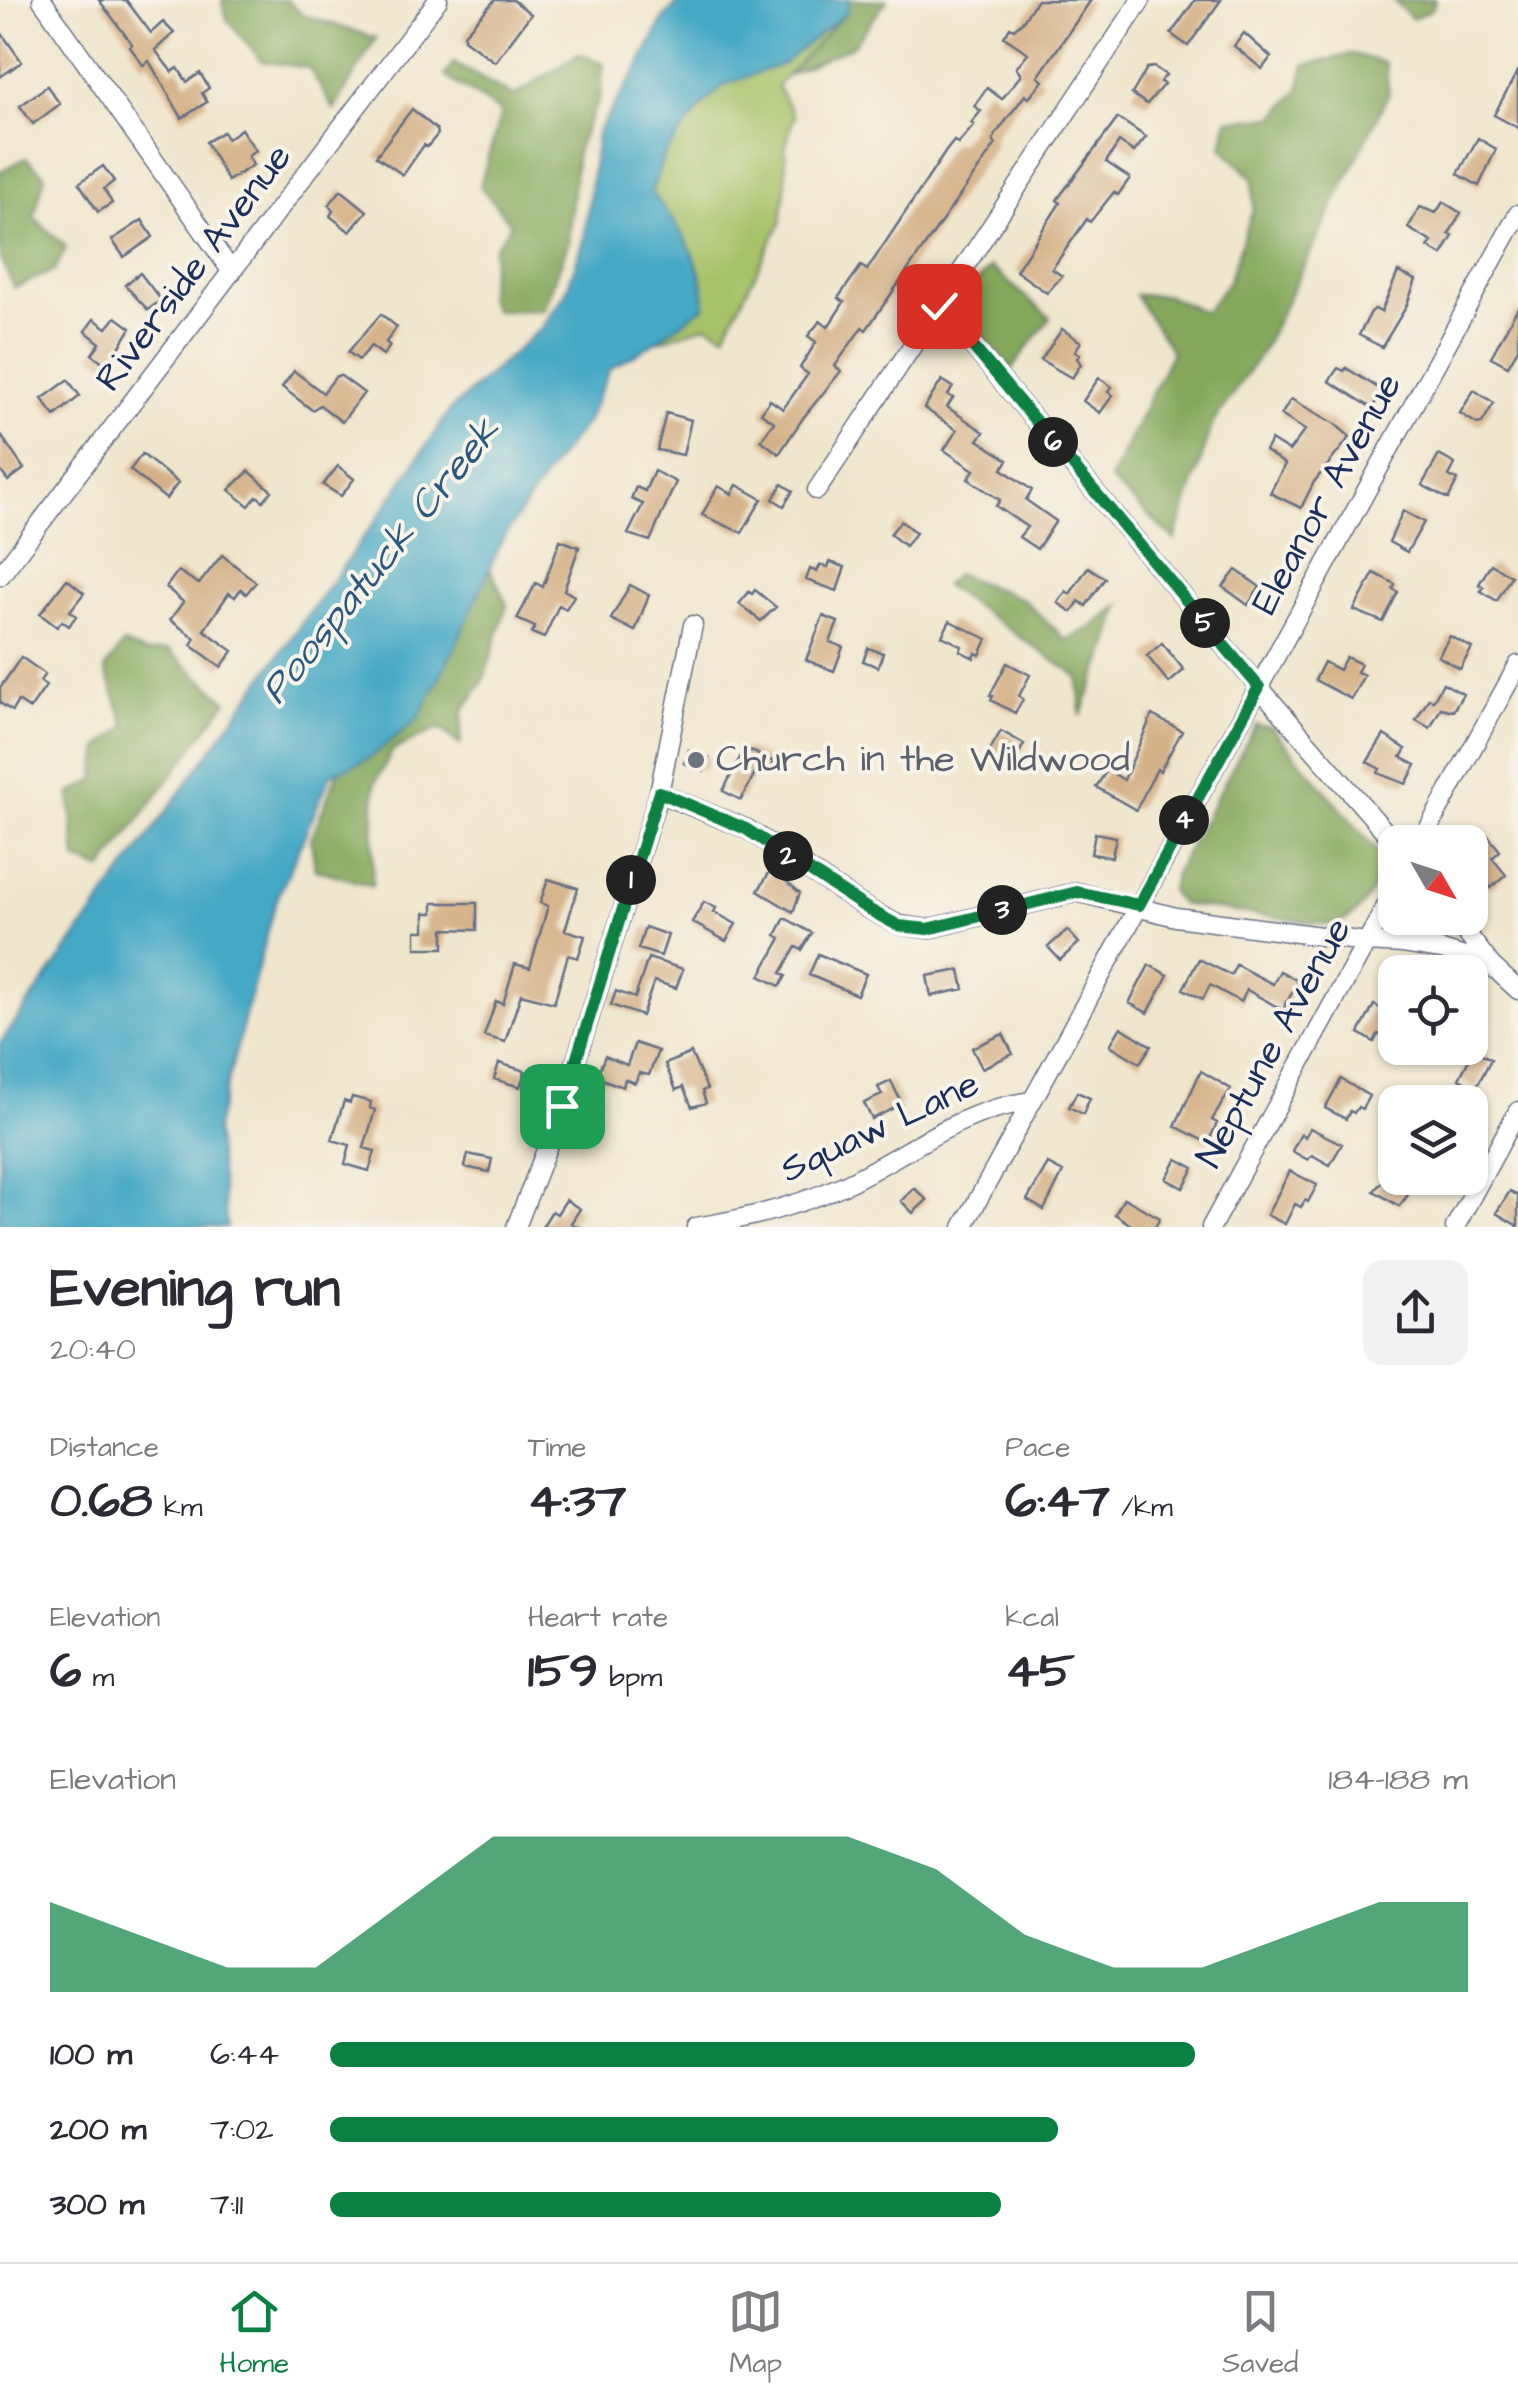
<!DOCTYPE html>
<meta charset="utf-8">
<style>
:root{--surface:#fff;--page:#f2f2f3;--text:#2b2b33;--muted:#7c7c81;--line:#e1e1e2;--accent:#0b8043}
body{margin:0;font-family:"Architects Daughter",sans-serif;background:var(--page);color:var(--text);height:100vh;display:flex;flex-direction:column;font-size:38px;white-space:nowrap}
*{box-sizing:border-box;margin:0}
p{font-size:32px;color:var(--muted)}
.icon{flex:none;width:55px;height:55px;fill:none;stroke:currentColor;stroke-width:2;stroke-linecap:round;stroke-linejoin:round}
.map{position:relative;height:1227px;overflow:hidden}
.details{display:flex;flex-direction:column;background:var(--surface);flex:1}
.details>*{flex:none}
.needle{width:65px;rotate:129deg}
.buttons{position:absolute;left:1378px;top:825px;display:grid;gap:20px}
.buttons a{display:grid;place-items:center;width:110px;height:110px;border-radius:20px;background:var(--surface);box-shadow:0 2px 8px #0004;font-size:50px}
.pin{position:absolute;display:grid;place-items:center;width:85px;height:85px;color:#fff;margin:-42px;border-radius:20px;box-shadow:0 5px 15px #0006}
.km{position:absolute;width:50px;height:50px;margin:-25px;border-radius:50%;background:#222;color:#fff;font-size:28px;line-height:50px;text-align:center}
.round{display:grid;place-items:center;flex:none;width:105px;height:105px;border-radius:20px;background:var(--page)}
.headline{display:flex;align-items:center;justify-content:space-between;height:170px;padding:0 50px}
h1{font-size:55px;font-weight:700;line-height:75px}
.figures{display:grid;grid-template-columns:repeat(3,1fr);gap:15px;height:170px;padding:10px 50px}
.figures div{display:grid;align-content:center}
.figures b{font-size:50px;font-weight:700}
.figures small{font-size:28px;font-weight:400}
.figures p{font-size:28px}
.chart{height:280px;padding:20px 50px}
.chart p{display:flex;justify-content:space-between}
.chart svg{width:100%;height:180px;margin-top:10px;fill:var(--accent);opacity:.7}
ul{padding:0 50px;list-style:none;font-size:32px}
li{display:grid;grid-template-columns:160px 120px 1fr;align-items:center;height:75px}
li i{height:25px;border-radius:12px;background:var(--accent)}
.tab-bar{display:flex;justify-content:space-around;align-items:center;height:140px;border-top:2px solid var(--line);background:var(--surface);font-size:28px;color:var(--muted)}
.tab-bar a{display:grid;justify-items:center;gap:5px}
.tab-bar .on{color:var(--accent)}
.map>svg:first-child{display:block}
</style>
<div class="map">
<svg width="1518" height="1227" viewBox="0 0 1518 1227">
<rect width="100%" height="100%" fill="#f7f3e8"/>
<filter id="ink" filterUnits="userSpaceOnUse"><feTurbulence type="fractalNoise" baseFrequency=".01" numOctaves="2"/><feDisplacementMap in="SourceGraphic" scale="20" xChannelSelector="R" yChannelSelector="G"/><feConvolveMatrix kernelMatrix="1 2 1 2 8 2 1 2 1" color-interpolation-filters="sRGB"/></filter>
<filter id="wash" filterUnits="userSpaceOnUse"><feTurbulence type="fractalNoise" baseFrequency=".0048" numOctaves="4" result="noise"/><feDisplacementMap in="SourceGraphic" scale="40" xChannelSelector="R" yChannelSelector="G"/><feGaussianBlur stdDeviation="2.25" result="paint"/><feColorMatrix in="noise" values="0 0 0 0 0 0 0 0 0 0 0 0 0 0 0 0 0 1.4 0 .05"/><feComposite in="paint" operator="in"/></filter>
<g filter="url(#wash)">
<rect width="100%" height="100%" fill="#f0e6cd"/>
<!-- green -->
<path fill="#a7c268" stroke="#617863" stroke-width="2.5" d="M849 0 846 13 777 86 794 116 785 149 786 183 781 222 725 334 707 325 656 342 705 305 651 193 664 155 700 108 724 85 783 64Z"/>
<!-- forest -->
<path fill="#85a85c" stroke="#506c5d" stroke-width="2.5" d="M222 0H287L303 15 376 38 334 110 309 68 262 61 227 19Z
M849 0H887L854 45 786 76 846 13Z
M1393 0H1436L1432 9 1412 19Z
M579 54 604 63 600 97 577 148 568 244 543 310 495 311 487 297 494 249 511 224 480 186 501 112 445 76 453 63 514 96Z
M1353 54 1385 63 1389 93 1262 351 1213 423 1175 540 1110 480 1172 352 1135 295H1166L1205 312 1229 280 1253 209V179L1222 147 1227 120 1275 117 1299 90 1305 65Z
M26 158 45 175 34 217 66 247 55 270 14 288 0 258V171Z
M991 267 1050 318 1012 369 977 330 974 285Z
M490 568 507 605 483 682 463 711 460 745 440 728 393 750 375 783 372 886 315 869 311 839 338 771 368 759 418 719Z
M957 574 1023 599 1066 640 1092 627 1120 605 1109 644 1081 716 1078 677 944 585Z
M123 644 147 653 168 650 227 701 102 870 76 860 70 794 95 780 100 747 126 726 105 669Z
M1256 725 1272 728 1383 858 1386 866C1368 894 1364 920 1328 925L1181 904 1170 891 1177 869Z"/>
<!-- water -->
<path fill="#44a8c4" stroke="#306c91" stroke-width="2.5" d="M681 0H849L846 13 783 64 724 85 700 108 664 155 651 193C680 225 704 261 705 306L649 346 610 369 586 423 551 467 503 538 454 649 418 719 368 759 331 774 275 904 215 1130 227 1227H0V1043L382 512 450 410 541 328 565 294 584 240 597 133 638 68 664 17Z"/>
<g id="blocks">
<!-- building -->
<path fill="#d5b289" d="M99 0H126L151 33 163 22 174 33 155 50 172 72 178 68 187 82 200 73 209 88 202 93 207 102 182 118 149 61 143 65 130 47 132 44Z
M495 0H513L531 14 495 62 464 39V34Z
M1037 0H1091L1038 77 1043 81 1029 98 1025 95 996 134 993 141 996 144 866 330 862 327 835 366 841 371 803 418 779 454 761 440 774 422 761 413 770 400 783 409 808 374 800 368 816 342 808 336 820 321 828 327 844 302 838 298 861 266 867 270 946 151 954 141 958 144 974 125 971 123 981 111 974 106 987 88 1002 99 1021 75 1016 68 1028 53 1004 37 1010 27 1014 29 1022 22Z
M1195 0H1221L1188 46 1171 34Z
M0 31 22 62 0 77Z
M1244 33 1271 57 1262 69 1234 46Z
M1154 67 1166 75 1160 82 1164 84 1147 104 1132 94 1147 68Z
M1518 70V128L1494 115Z
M47 86 60 104 33 124 20 106Z
M412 109 437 130 438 134 427 147 424 145 403 175 376 156Z
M1118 118 1146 137 1134 152 1119 142 1106 162 1130 178 1118 195 1114 192 1090 222 1087 219 1052 269 1062 276 1047 293 1016 271 1060 203 1057 200Z
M241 129 256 151 248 156 253 165 228 181 206 142 223 132 227 139Z
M1478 138 1496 149 1479 186 1458 174Z
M103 166 114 181 104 189 112 203 98 212 79 183Z
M341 190 367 211 350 232 330 216 333 211 329 205Z
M1443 202 1461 213 1449 234 1453 236 1442 255 1428 247 1432 242 1408 228 1420 207 1436 213Z
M142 220 153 237 124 257 112 240Z
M1398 272 1416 280 1406 307 1382 347 1359 335 1371 312 1375 309 1381 312Z
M140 273 161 300 148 310 125 285Z
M1518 307V349L1508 366 1491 357Z
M381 314 397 327 386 342 390 346 383 355 371 346 359 360 348 352Z
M116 317 131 328 108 366 92 354 100 343 85 331 94 319 107 328Z
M1062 329 1081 342 1075 351 1080 354 1077 358 1081 364 1072 378 1041 360Z
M1338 368 1344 371 1346 368 1383 391 1372 408 1329 381Z
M294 371 323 393 336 376H341L364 393 342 422 320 405 312 410 282 387Z
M1099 378 1112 387 1108 392 1113 395 1100 413 1083 401Z
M68 380 80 396 55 416 42 399Z
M942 380 953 387 948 395 953 398 947 407 984 432 978 440 1008 460 1002 469 1032 490 1026 500 1056 521 1037 549 1019 537 1027 527 996 506 1000 500 968 479 974 470 944 450 957 430 924 408Z
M1474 390 1494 403 1482 423 1477 424 1460 413Z
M1291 399 1334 423 1350 437 1314 482 1301 508 1270 493 1285 464 1265 451 1271 440 1289 451 1305 430 1281 415Z
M666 413 691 420 683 455 657 450Z
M0 434 24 469 8 481 0 470Z
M142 454 178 483 166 499 130 470Z
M1439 455 1455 464 1449 476 1458 480 1448 499 1422 485Z
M338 466 354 479 341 496 323 485Z
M249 471 272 491 263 501 257 496 249 506 229 490Z
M654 471 676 482 650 541 628 534 643 504 631 499 636 487 645 491Z
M782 484 793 491 784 506 773 499Z
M737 485 762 499 742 533 702 515 718 486 732 494Z
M1403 511 1424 522 1407 552 1389 542Z
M901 521 916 533 905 546 890 534Z
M560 540 579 547 564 590 574 596 566 609 559 605 544 638 532 633 535 627 517 619 536 583 543 587Z
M222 555 256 582 246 594 241 589 235 597 229 593 204 630 233 651 221 667 191 645 195 638 170 620 183 602 166 587 178 571 199 584Z
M830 562 845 567 837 591 806 580 810 569 817 572 820 565 828 567Z
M1491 564 1511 576 1497 601 1481 591 1484 587 1479 584Z
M1088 567 1105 578 1086 606 1079 601 1072 612 1058 603 1066 591 1070 594Z
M1236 570 1260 587 1248 605 1223 587Z
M1374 573 1395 584 1393 589 1398 592 1383 622 1354 610Z
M67 579 84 593 70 611 76 616 69 626 62 621 57 627 40 614Z
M630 585 649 595 635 631 611 619Z
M755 590 776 607 761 621 739 604 749 592 752 594Z
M823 616 838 622 830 642 843 647 834 671 806 660Z
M950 621 987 639 980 655 976 653 974 658 960 651 962 646 942 636Z
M1450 636 1472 648 1460 669 1438 656Z
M1162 643 1184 670 1169 683 1147 656Z
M868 648 883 653 878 667 863 661Z
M21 657 45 674 40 681 46 686 30 709 18 701 12 711 0 703V688Z
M1346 657 1361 664 1357 672 1364 675 1351 699 1315 680 1324 662 1339 670Z
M1007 663 1030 675 1019 696 1023 699 1015 713 991 700 993 696 990 695Z
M1443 683 1463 694 1453 711 1441 708 1430 728 1416 720 1429 698 1433 701Z
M1152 715 1182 731 1160 771 1157 769 1136 810 1096 787 1107 770 1124 780Z
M1001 731 1024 744 1010 770 986 757Z
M1384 735 1406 749 1401 757 1416 765 1406 784 1378 773 1380 769 1367 762Z
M745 748 774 762 768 774 757 769 741 800 723 791Z
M689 750 709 758 704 771 684 763Z
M1095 833 1116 837 1112 857 1091 854Z
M1488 836 1500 851 1492 858 1506 875 1491 888 1470 867V851Z
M772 868 787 877 785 880 800 893 793 912 758 891Z
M548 879 578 888 565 930 585 936 578 958 568 955 554 1003 521 994 505 1042 484 1036 496 1001 503 1004 515 964 530 968 548 906 540 903Z
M704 902 716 908 714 912 736 924 726 941 692 922Z
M433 903H477V930L444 929V948H416V931H425V913H433Z
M785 918 812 933 802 950 796 947 781 973 786 976 780 986 760 976 781 938 776 935Z
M645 927 668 935 661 956 638 949Z
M1067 930 1079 943 1060 960 1048 947Z
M818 954 866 974 857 995 809 975Z
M648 958 683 969 676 988 654 981 642 1016 611 1005 616 991 635 998Z
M1199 959 1231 975 1236 965 1273 984 1280 971 1298 981 1283 1010 1247 990 1241 1002 1210 985 1203 999 1183 989Z
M1149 965 1168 975 1148 1013 1129 1003Z
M960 970 964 989 931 996 927 976Z
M1374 1005 1395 1016V1027L1388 1039 1378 1034 1374 1042 1359 1033Z
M1121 1027 1151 1046 1140 1063 1110 1045Z
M1003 1034 1013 1054 982 1068 972 1048Z
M635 1043 658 1051 649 1075 639 1073 635 1083 625 1079 623 1087 596 1077 605 1056 627 1065Z
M1474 1050 1491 1059 1476 1088 1459 1079Z
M691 1053 707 1089 702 1091 706 1103 692 1107 683 1087 676 1090 665 1064Z
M499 1063 525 1071 520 1087 494 1079Z
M1201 1071 1231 1089 1212 1120 1217 1123 1208 1143 1175 1126Z
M1341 1079 1369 1096 1362 1109 1358 1107 1354 1113 1350 1111 1346 1119 1325 1108Z
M891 1081 902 1104 872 1119 864 1103 882 1095 878 1087Z
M1077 1092 1090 1098 1083 1114 1069 1107Z
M352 1097 371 1102 370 1108 375 1110 364 1148 375 1151 369 1171 345 1164 350 1145 332 1140 344 1101 350 1103Z
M1310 1128 1342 1144 1330 1165 1312 1155 1308 1160 1292 1151 1301 1134 1305 1137Z
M468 1154 492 1159 489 1172 465 1167Z
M1177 1159 1194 1168 1183 1188 1166 1179Z
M1048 1164 1063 1172 1044 1210 1027 1200Z
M1290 1171 1317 1185 1308 1202 1305 1200 1301 1207 1295 1204 1285 1224 1267 1215Z
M1386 1177 1408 1195 1399 1206 1374 1191Z
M914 1188 927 1200 913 1213 901 1201Z
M1510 1191 1518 1196V1226L1496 1213Z
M1124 1198 1160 1218 1155 1227H1134L1115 1214Z
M566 1200 580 1209 571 1223 578 1227H542L552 1211 557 1214Z"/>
</g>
</g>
<g filter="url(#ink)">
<use href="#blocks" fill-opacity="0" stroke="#666f85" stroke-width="2.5"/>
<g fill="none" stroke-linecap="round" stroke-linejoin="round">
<!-- street casing -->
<g stroke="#666f85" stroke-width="21">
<path id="street" d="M42 0 232 272
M939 306 1259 687 1395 843
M817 490 1141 0
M0 576 438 0
M659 793 747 829 868 909 899 925 928 929 1077 892 1176 917 1366 942 1403 944 1442 950 1491 965
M1421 842 1518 665
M1455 918 1491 965 1518 990
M516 1227 557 1122 659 793 693 625
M696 1227C746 1219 798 1206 844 1185 911 1153 956 1111 1032 1101
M963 1227 1518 214
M1211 1227 1395 890
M1455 1227 1518 1111"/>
</g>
<!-- street -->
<use href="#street" stroke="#fff" stroke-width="18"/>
</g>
</g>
<g fill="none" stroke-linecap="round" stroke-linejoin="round" filter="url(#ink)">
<!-- route casing -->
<g stroke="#fff" stroke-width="20">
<path id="route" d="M562 1106 659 792 746 829 868 909 899 926 928 929 1077 892 1139 905 1259 687 939 306"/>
</g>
<!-- route -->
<use href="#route" stroke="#0b8043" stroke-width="12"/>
</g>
<!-- markers -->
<circle fill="#6b7280" stroke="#f7f3e8" stroke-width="4" cx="696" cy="760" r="10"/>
<g text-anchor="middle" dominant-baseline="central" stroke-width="8" stroke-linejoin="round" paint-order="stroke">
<!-- street labels -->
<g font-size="38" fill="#1b2f5e" stroke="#f7f3e8">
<text transform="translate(194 268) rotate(-53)">Riverside Avenue</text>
<text transform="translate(1327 494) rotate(-61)">Eleanor Avenue</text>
<text transform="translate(1274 1043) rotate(-61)">Neptune Avenue</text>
<text transform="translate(880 1127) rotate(-25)">Squaw Lane</text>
</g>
<!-- worship labels -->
<g font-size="38" fill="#5b616d" stroke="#f7f3e8" text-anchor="start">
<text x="716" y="760">Church in the Wildwood</text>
</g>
<!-- water labels -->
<g font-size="40" font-style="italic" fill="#295982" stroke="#f7f3e8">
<text transform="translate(381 561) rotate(-51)">Poospatuck Creek</text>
</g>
</g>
</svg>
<div class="buttons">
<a><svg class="needle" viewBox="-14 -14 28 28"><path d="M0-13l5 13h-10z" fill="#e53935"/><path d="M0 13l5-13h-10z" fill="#7c7c81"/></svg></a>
<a><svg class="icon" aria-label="locate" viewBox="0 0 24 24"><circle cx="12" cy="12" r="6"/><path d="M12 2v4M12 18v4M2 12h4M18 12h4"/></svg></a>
<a><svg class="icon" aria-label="layers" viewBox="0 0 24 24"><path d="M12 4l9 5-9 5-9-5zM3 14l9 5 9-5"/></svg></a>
</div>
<div class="pin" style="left:562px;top:1106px;background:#1e9e55"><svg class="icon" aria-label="arrive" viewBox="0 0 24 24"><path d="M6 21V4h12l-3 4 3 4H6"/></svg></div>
<div class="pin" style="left:939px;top:306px;background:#d93025"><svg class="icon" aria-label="check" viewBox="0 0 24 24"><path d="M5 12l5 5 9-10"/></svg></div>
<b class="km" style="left:631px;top:880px">1</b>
<b class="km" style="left:788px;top:856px">2</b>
<b class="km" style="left:1002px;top:910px">3</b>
<b class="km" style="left:1184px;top:820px">4</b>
<b class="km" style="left:1205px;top:623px">5</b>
<b class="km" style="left:1053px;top:442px">6</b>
</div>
<section class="details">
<div class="headline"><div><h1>Evening run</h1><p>20:40</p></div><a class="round"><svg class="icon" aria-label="share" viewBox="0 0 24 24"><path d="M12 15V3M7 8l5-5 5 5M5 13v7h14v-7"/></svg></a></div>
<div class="figures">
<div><p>Distance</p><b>0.68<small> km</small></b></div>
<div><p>Time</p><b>4:37</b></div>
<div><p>Pace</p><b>6:47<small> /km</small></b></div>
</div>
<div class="figures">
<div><p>Elevation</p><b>6<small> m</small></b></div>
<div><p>Heart rate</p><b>159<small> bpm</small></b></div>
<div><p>kcal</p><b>45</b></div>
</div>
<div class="chart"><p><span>Elevation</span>184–188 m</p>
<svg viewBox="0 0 160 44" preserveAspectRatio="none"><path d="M0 44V22L10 30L20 38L30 38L40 22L50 6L60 6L70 6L80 6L90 6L100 14L110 30L120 38L130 38L140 30L150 22L160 22V44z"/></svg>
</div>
<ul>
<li><b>100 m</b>6:44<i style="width:76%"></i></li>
<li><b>200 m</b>7:02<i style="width:64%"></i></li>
<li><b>300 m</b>7:11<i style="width:59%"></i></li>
</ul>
</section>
<nav class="tab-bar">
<a class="on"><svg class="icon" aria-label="home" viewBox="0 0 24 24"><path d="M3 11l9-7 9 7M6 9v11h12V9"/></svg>Home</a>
<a><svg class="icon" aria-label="map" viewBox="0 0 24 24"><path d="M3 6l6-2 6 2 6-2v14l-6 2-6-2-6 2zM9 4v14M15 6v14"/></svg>Map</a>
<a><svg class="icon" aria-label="saved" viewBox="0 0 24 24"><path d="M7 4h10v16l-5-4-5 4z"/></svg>Saved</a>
</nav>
